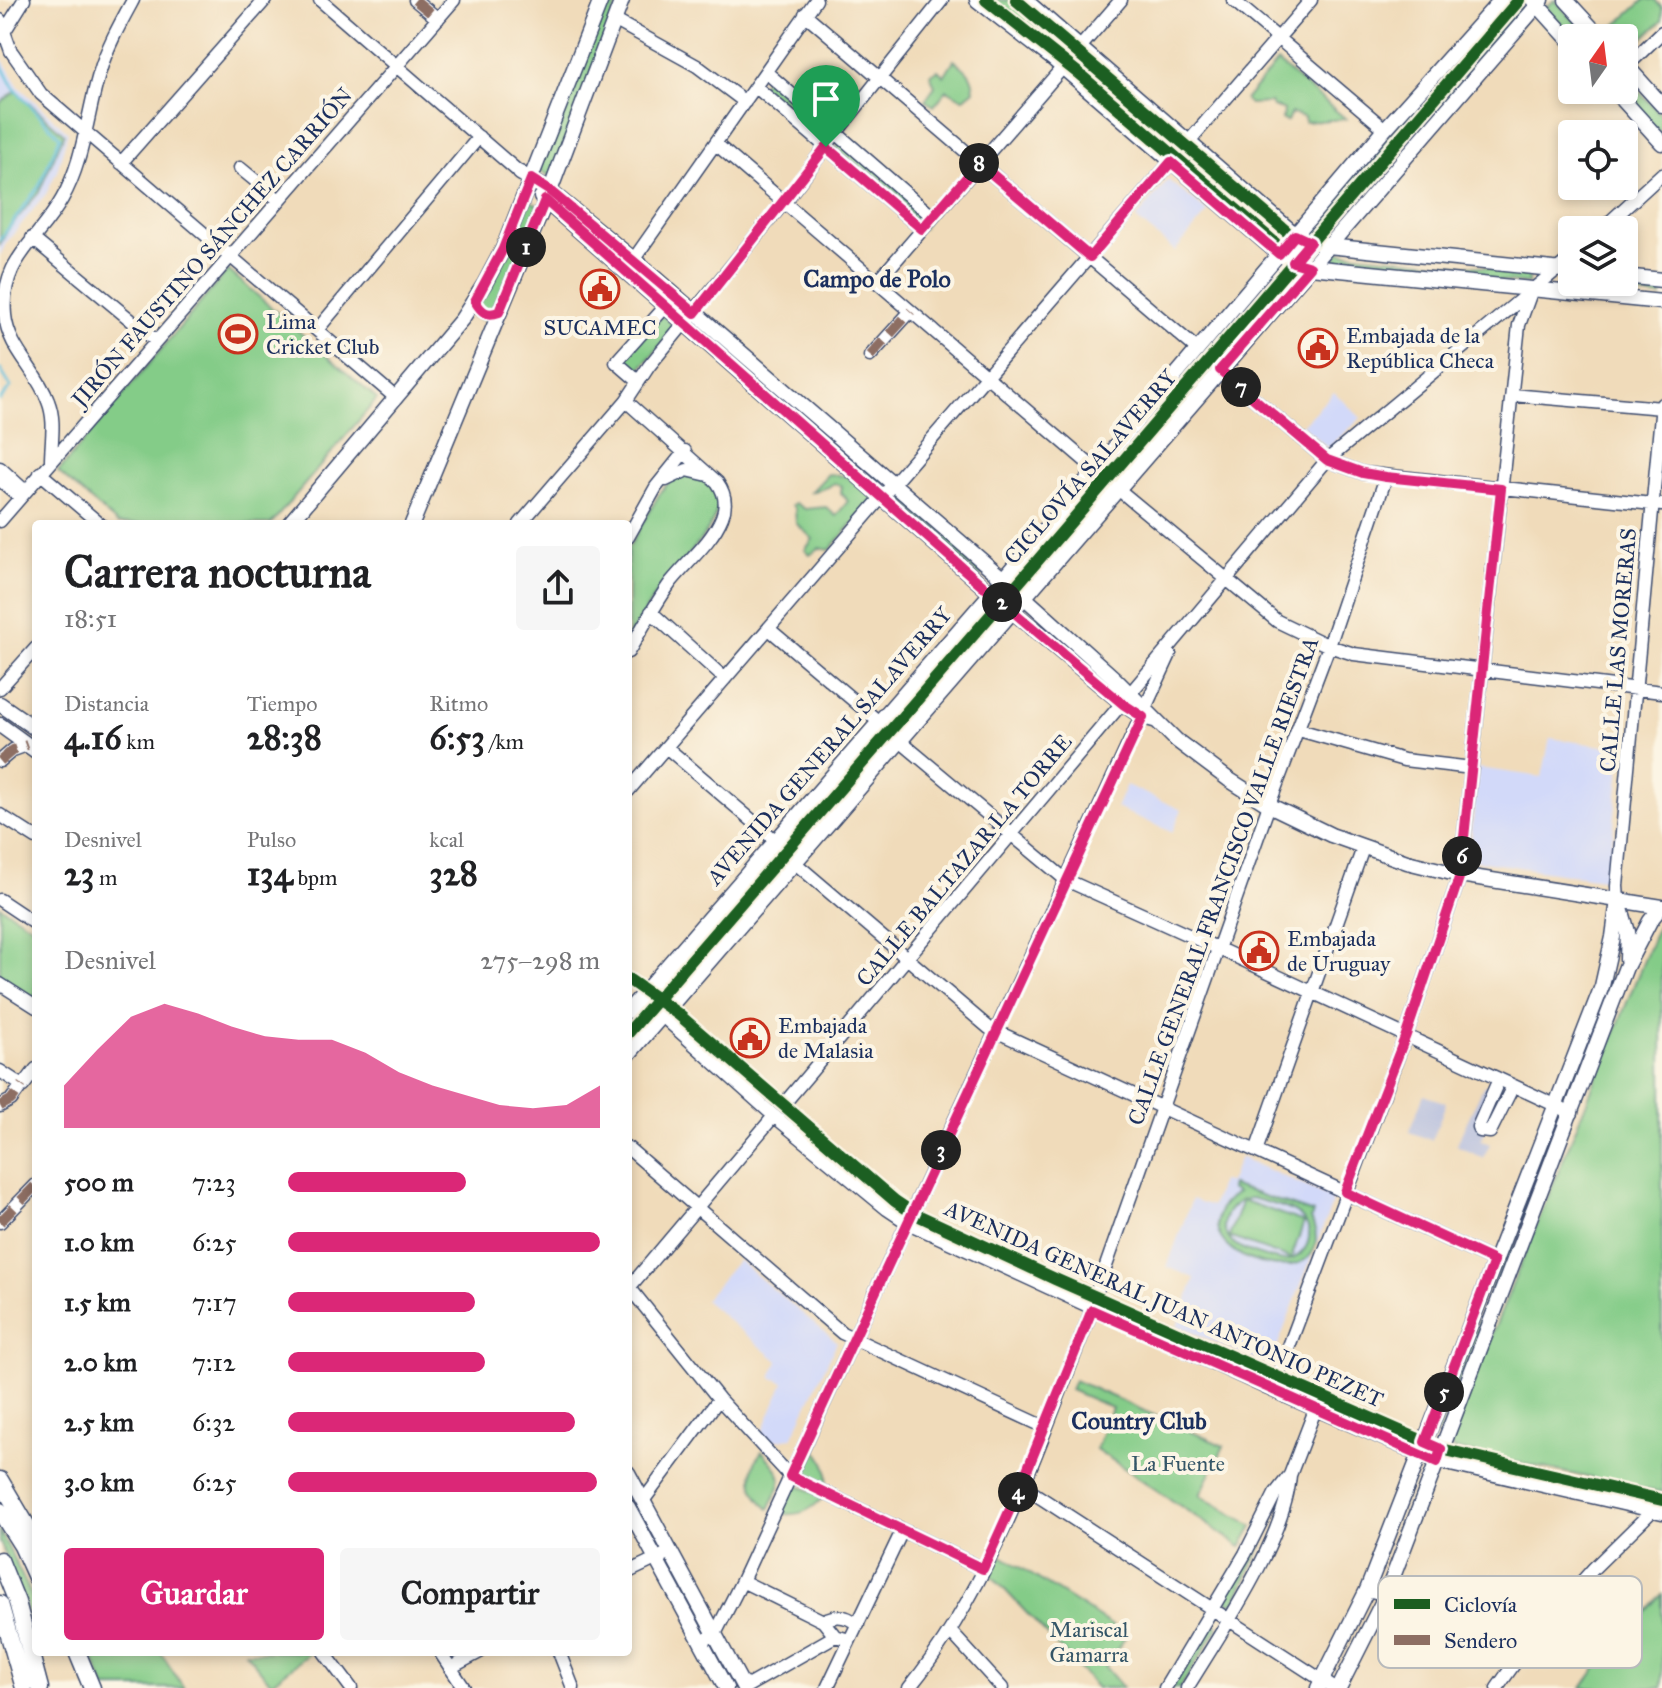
<!DOCTYPE html>
<html lang="es">
<meta charset="utf-8">
<style>
:root{--surface:#fff;--page:#f6f6f6;--text:#202124;--muted:#757577;--accent:#db2777}
body{margin:0;font-family:"IM FELL Great Primer",serif;background:var(--page);color:var(--text);height:100vh;display:flex;flex-direction:column;font-size:30px;white-space:nowrap}
*{box-sizing:border-box;margin:0}
p{font-size:26px;color:var(--muted)}
.icon{flex:none;width:44px;height:44px;fill:none;stroke:currentColor;stroke-width:2;stroke-linecap:round;stroke-linejoin:round}
.map{position:relative;flex:1;overflow:hidden}
.panel{position:absolute;left:32px;top:520px;width:600px;height:1136px;display:flex;flex-direction:column;background:var(--surface);border-radius:8px;box-shadow:0 4px 12px #0003}
.panel>*{flex:none}
.needle{width:52px;rotate:14deg}
.tools{position:absolute;left:1558px;top:24px;display:grid;gap:16px}
.tools a{display:grid;place-items:center;width:80px;height:80px;border-radius:8px;background:var(--surface);box-shadow:0 4px 12px #0003;font-size:40px}
.pin{position:absolute;display:grid;place-items:center;width:68px;height:68px;color:#fff;margin:-82px -34px;border-radius:50% 50% 50% 0;rotate:-45deg;box-shadow:0 0 8px #0007}
.pin .icon{rotate:45deg}
.km{position:absolute;width:40px;height:40px;margin:-20px;border-radius:50%;background:#222;color:#fff;font-size:22px;line-height:40px;text-align:center}
.round{display:grid;place-items:center;flex:none;width:84px;height:84px;border-radius:8px;background:var(--page)}
.head{display:flex;align-items:center;justify-content:space-between;height:136px;padding:0 32px}
h1{font-size:44px;font-weight:700;line-height:60px}
.metrics{display:grid;grid-template-columns:repeat(3,1fr);gap:12px;height:136px;padding:8px 32px}
.metrics div{display:grid;align-content:center}
.metrics b{font-size:34px;font-weight:700}
.metrics small{font-size:22px;font-weight:400}
.metrics p{font-size:22px}
.chart{height:224px;padding:16px 32px}
.chart p{display:flex;justify-content:space-between}
.chart svg{width:100%;height:144px;margin-top:8px;fill:var(--accent);opacity:.7}
.cta{display:flex;gap:16px;margin-top:auto;padding:16px 32px}
.cta a{flex:1;height:92px;border-radius:8px;background:var(--accent);color:#fff;font-size:32px;font-weight:700;line-height:92px;text-align:center}
.cta a+a{background:var(--page);color:var(--text)}
ul{padding:0 32px;list-style:none;font-size:26px}
li{display:grid;grid-template-columns:128px 96px 1fr;align-items:center;height:60px}
li i{height:20px;border-radius:10px;background:var(--accent)}
.map>svg:first-child{display:block}
</style>
<div class="map">
<svg width="1662" height="1688" viewBox="0 0 1662 1688">
<rect width="100%" height="100%" fill="#fcf5e5"/>
<filter id="ink" filterUnits="userSpaceOnUse"><feTurbulence type="fractalNoise" baseFrequency=".0125" numOctaves="2"/><feDisplacementMap in="SourceGraphic" scale="16" xChannelSelector="R" yChannelSelector="G"/><feConvolveMatrix kernelMatrix="1 2 1 2 8 2 1 2 1" color-interpolation-filters="sRGB"/></filter>
<filter id="wash" filterUnits="userSpaceOnUse"><feTurbulence type="fractalNoise" baseFrequency=".006" numOctaves="4" result="noise"/><feDisplacementMap in="SourceGraphic" scale="32" xChannelSelector="R" yChannelSelector="G"/><feGaussianBlur stdDeviation="1.8" result="paint"/><feColorMatrix in="noise" values="0 0 0 0 0 0 0 0 0 0 0 0 0 0 0 0 0 1.4 0 .05"/><feComposite in="paint" operator="in"/></filter>
<g filter="url(#wash)">
<rect width="100%" height="100%" fill="#f0dbba"/>
<!-- built -->
<path fill="#d2d9f9" d="M0 55 19 87 68 132 57 171 46 194 6 243 0 256Z
M1168 180 1208 212 1175 251 1136 219Z
M1334 392 1361 418 1328 448 1302 425Z
M1550 738 1622 749 1608 880 1469 860 1478 768 1542 777Z
M1126 785 1182 810 1172 832 1116 808Z
M1240 1157 1329 1197 1332 1204 1271 1363 1266 1364 1177 1326 1195 1278 1167 1267 1192 1199 1212 1206 1221 1181 1229 1183Z
M738 1260 837 1342 792 1438 769 1441 762 1433 784 1383 771 1377 778 1361 704 1300Z"/>
<!-- industrial -->
<path fill="#bcc3de" d="M1484 1085 1503 1094 1481 1140 1490 1144 1483 1158 1456 1145Z
M1424 1094 1446 1103 1432 1140 1409 1132Z"/>
<!-- green -->
<path fill="#84cc88" stroke="#507e73" stroke-width="2" fill-rule="evenodd" d="M604 0H619L552 177 536 169Z
M986 0H1016L1068 43 1057 57Z
M1509 0H1515L1526 13 1327 239 1310 224Z
M1555 0 1590 38H1574L1546 7Z
M1644 0H1655L1662 8V21L1632 48 1613 28Z
M954 60C966 69 973 74 974 90L963 99 947 90 934 106 925 100 935 86 930 74 938 70 944 76Z
M1277 62 1346 119 1305 122 1304 117 1291 113 1287 121 1282 120 1283 109 1273 107 1271 103 1250 104 1245 100Z
M1087 64 1173 138 1164 147 1078 73Z
M768 74 828 126 818 139 759 89Z
M1624 75 1662 116V135L1621 90H1624Z
M16 91 64 134 39 192 9 228 0 244V103Z
M843 139 931 216 923 228 832 152Z
M1193 154 1289 232 1276 247 1185 169V163Z
M523 196 542 208 488 324 483 320 471 316Z
M1338 252 1530 272 1528 284 1334 264Z
M228 270 377 399 271 524H118L58 472Z
M1566 277 1572 278V282L1662 285 1661 297 1565 289Z
M662 315 676 328 636 373 622 360Z
M699 323 885 482 878 491 694 329Z
M828 474 846 476 875 498 830 550 819 548 810 555 805 550 813 539 796 523 795 509 792 505 795 503 805 509 826 507 836 516 848 501 841 493 842 486 834 483 828 487 811 492Z
M685 475C762 486 686 556 665 582 650 600 639 621 628 641V549L661 491 672 479Z
M900 493 986 571 980 577 892 501Z
M0 906 36 929V1001L0 977Z
M1662 916V1493L1453 1449 1448 1443Z
M1559 1118 1563 1124 1439 1432 1433 1437Z
M1231 1185 1313 1213 1311 1219C1342 1291 1215 1270 1217 1222 1218 1208 1226 1200 1237 1193L1230 1189ZM1252 1198C1267 1203 1292 1207 1303 1219 1319 1237 1301 1265 1278 1260 1265 1257 1242 1251 1232 1242 1213 1224 1230 1200 1252 1198Z
M1242 1200 1304 1222 1291 1259 1229 1237Z
M1074 1380 1224 1446 1200 1495 1253 1526 1241 1547 1096 1449 1112 1408 1070 1390Z
M809 1444C825 1457 831 1471 825 1491L794 1475Z
M762 1451C786 1479 785 1475 769 1509 749 1493 747 1470 762 1451Z
M792 1482 823 1497C811 1512 797 1517 778 1513Z
M1271 1512 1274 1514V1518L1235 1602 1230 1604 1226 1598Z
M0 1531 36 1605V1633L0 1542Z
M1002 1556 1127 1635 1105 1667 1123 1688H1097L990 1574Z
M1662 1594V1688H1582L1602 1660Z
M1213 1623 1216 1624 1218 1628 1180 1688H1171Z
M91 1652H160L184 1688H105Z
M245 1652H307L309 1654 271 1683Z"/>
<g fill="none" stroke-linecap="round" stroke-linejoin="round">
<!-- stream -->
<path stroke="#5cbddb" stroke-width="3" d="M0 62 13 87 60 137 39 186 0 240
M0 369 11 387 0 400"/>
</g>
</g>
<g filter="url(#ink)">
<g fill="none" stroke-linecap="round" stroke-linejoin="round">
<!-- minor casing -->
<g stroke="#3b496c" stroke-width="15">
<path id="minor" d="M320 0 520 173
M415 0 438 19
M1233 0 1385 129
M805 14 1198 350
M0 20 11 51 41 94 396 398
M614 20 697 66 745 102
M4 32 24 0
M1627 66 1662 32
M766 72 933 217
M756 87 922 229
M716 144 1096 470
M121 163 265 0
M240 168 279 200
M1601 230 1662 174
M32 238 156 341
M629 266 816 0
M877 282 1121 0
M317 330 479 137
M870 356 911 311
M1220 370 1327 460 1363 473 1662 505
M638 381 616 362 666 306
M1512 395 1662 408
M626 401 717 482C725 493 727 505 722 517 712 542 687 562 671 582 655 604 642 629 628 652
M51 461C51 440 56 421 48 401 37 370 8 349 5 315 0 259 38 242 62 199 84 161 87 113 100 71 107 47 121 22 133 0
M0 468 25 491
M40 473 100 524
M0 480 20 497
M666 480 687 470 708 475
M1118 489 1277 621 1329 646 1354 654 1662 692
M0 521 454 0
M520 524 626 401 649 366 785 201 836 133 942 0
M628 537 656 487 685 451
M651 612 725 679
M769 629 879 722
M0 688 36 648
M1299 730 1404 760 1472 768
M900 741 1066 880 1217 948 1572 1113
M666 747 776 841
M0 761 13 750 27 745
M628 791 1311 0
M0 815 36 838
M794 862 989 1028 1494 1261
M0 900 36 924
M1618 900 1617 886 1662 404
M628 979 678 1014 895 1201 913 1213 1055 1279 1441 1449 1662 1500
M0 984 36 1007
M641 997 774 1116 887 1209 908 1223 1264 1387 1437 1462 1662 1513
M0 1071 23 1086 36 1069
M1499 1079 1478 1127 1480 1131 1490 1132 1513 1086
M783 1105 1327 460 1572 257
M0 1106 11 1100 22 1085
M628 1148 842 1333 1045 1427
M1256 1151 1363 848
M0 1222 36 1185
M629 1287 719 1399 790 1476 983 1569
M628 1289 774 1116
M1095 1297 1269 805 1329 646 1386 477
M1277 1378 1406 1035 1460 875 1519 325 1531 292
M1021 1485 1334 1688
M643 1501 719 1399
M628 1572 670 1552
M742 1581 823 1621 835 1636 850 1640
M1367 1590 1537 1632
M823 1621C835 1614 847 1615 858 1625
M950 1631 1002 1688
M702 1642 715 1634 742 1581 1170 654
M324 1652 351 1688
M440 1652 464 1688
M559 1652 573 1688
M450 1668 480 1652
M744 1688 835 1636
M827 1688 902 1531
M909 1688C995 1583 1042 1435 1092 1310
M1165 1688 1245 1554 1275 1494 1290 1475 1315 1410
M1187 1688C1221 1632 1285 1540 1290 1475
M1497 1688 1537 1632 1594 1568 1652 1511"/>
</g>
<!-- major casing -->
<g stroke="#3b496c" stroke-width="17">
<path id="major" d="M977 0 1053 59 1279 254 1293 262 1310 267 1662 302
M1025 0 1299 238 1328 246 1572 271
M1533 0 1572 43
M1566 0 1601 38
M1624 63 1662 105
M1614 90 1662 143
M520 173 550 191 633 259 1024 597 1114 678 1176 740 1228 779 1269 805 1331 835 1407 862 1460 875 1662 907
M541 197 991 593 1123 704 1143 717 1154 720
M1624 276 1662 280
M289 524 462 319 485 283 503 249 601 0
M412 524 550 191 622 0
M0 704 36 729
M0 725 36 751
M1620 905 1628 932 1627 959
M628 1011 991 593 1385 129 1501 0
M628 1055 1542 0
M628 1473 744 1688
M628 1507 726 1688
M1318 1688 1367 1590 1602 986 1613 937 1618 900
M1339 1688 1386 1595 1626 967 1650 921 1661 907"/>
</g>
<!-- highway casing -->
<g stroke="#3b496c" stroke-width="19">
<path id="highway" d="M0 1480 36 1541
M0 1511 22 1546 36 1577
M0 1560 17 1602 40 1688
M0 1604 24 1688
M77 1652 92 1688"/>
</g>
<!-- minor -->
<use href="#minor" stroke="#fff" stroke-width="12"/>
<!-- major -->
<use href="#major" stroke="#fff" stroke-width="14"/>
<!-- highway -->
<use href="#highway" stroke="#fff" stroke-width="16"/>
<!-- quiet -->
<path stroke="#8d6e63" stroke-width="10" stroke-dasharray="20 10" stroke-linecap="butt" d="M415 0 438 19
M870 356 911 311
M0 761 13 750 27 745
M0 1106 11 1100 22 1085
M0 1222 36 1185"/>
<!-- cycleway casing -->
<g stroke="#fcf5e5" stroke-width="17">
<path id="cycleway" d="M986 0 1078 73 1275 243
M1016 0 1286 231
M628 979 678 1014 895 1201 913 1213 1055 1279 1441 1449 1662 1500
M628 1033 1002 602 1519 0"/>
</g>
<!-- cycleway -->
<use href="#cycleway" stroke="#1b5e20" stroke-width="12"/>
</g>
</g>
<g fill="none" stroke-linecap="round" stroke-linejoin="round" filter="url(#ink)">
<!-- route casing -->
<g stroke="#fff" stroke-width="16">
<path id="route" d="M826 147 922 229 979 163 1090 257 1171 162 1279 254 1295 235 1310 242 1293 262 1310 267 1220 370 1327 460 1363 473 1386 477 1501 489 1460 875 1406 1035 1345 1192 1494 1261 1425 1442 1441 1449 1437 1462 1092 1310 1021 1485 983 1569 790 1476 1143 717 1123 704 991 593 545 200 499 312C486 317 481 311 475 301L503 249 531 179 550 191 695 313Z"/>
</g>
<!-- route -->
<use href="#route" stroke="#db2777" stroke-width="10"/>
</g>
<!-- icons -->
<defs>
<g id="civic-ring" transform="scale(2)"><circle r="9.5" fill="#fcf5e5" stroke="#c8321e" stroke-width="1.5"/><path d="M-.6-6.5H3V-4.5H.6V-3L4-1V1h2V6H-6V1h2V-1L-.6-3ZM-1.2 2.5V6h2.4V2.5Z" fill="#c8321e"/></g>
<g id="stadium-ring" transform="scale(2)"><circle r="9.5" fill="#fcf5e5" stroke="#c8321e" stroke-width="1.5"/><path d="M0-5a6.5 5 0 1 0 0 10a6.5 5 0 1 0 0-10ZM-3.5-1.8h7v3.6h-7Z" fill="#c8321e"/></g>
</defs>
<g fill-rule="evenodd">
<use href="#civic-ring" x="600" y="289"/>
<use href="#stadium-ring" x="238" y="334"/>
<use href="#civic-ring" x="1318" y="348"/>
<use href="#civic-ring" x="1259" y="951"/>
<use href="#civic-ring" x="750" y="1038"/>
</g>
<g text-anchor="middle" dominant-baseline="central" stroke-width="8" stroke-linejoin="round" paint-order="stroke">
<!-- street labels -->
<g font-size="22" fill="#1b2f5e" stroke="#fcf5e5">
<text transform="translate(212 247) rotate(-49)">JIRÓN FAUSTINO SÁNCHEZ CARRIÓN</text>
<text transform="translate(1090 467) rotate(-49)">CICLOVÍA SALAVERRY</text>
<text transform="translate(1618 650) rotate(-85)">CALLE LAS MORERAS</text>
<text transform="translate(829 746) rotate(-49)">AVENIDA GENERAL SALAVERRY</text>
<text transform="translate(964 860) rotate(-50)">CALLE BALTAZAR LA TORRE</text>
<text transform="translate(1223 881) rotate(-70)">CALLE GENERAL FRANCISCO VALLE RIESTRA</text>
<text transform="translate(1164 1304) rotate(24)">AVENIDA GENERAL JUAN ANTONIO PEZET</text>
</g>
<!-- poi labels -->
<g font-size="22" fill="#1b2f5e" stroke="#fcf5e5" text-anchor="start">
<text x="266" y="321">Lima<tspan x="266" dy="25">Cricket Club</tspan></text>
<text x="600" y="327" text-anchor="middle">SUCAMEC</text>
<text x="1346" y="335">Embajada de la<tspan x="1346" dy="25">República Checa</tspan></text>
<text x="1287" y="938">Embajada<tspan x="1287" dy="25">de Uruguay</tspan></text>
<text x="778" y="1025">Embajada<tspan x="778" dy="25">de Malasia</tspan></text>
</g>
<!-- park labels -->
<g font-size="22" fill="#355668" stroke="#fcf5e5">
<text x="1178" y="1463">La Fuente</text>
<text x="1089" y="1629">Mariscal<tspan x="1089" dy="25">Gamarra</tspan></text>
</g>
<!-- neighbourhood labels -->
<g font-size="24" font-weight="bold" fill="#1b2f5e" stroke="#fcf5e5">
<text x="877" y="279">Campo de Polo</text>
<text x="1139" y="1421">Country Club</text>
</g>
</g>
<!-- legend -->
<rect x="1378" y="1576" width="264" height="92" rx="12" fill="#fcf5e5" stroke="#b8babc" stroke-width="2"/>
<rect x="1394" y="1599" width="36" height="10" fill="#1b5e20"/>
<rect x="1394" y="1635" width="36" height="10" fill="#8d6e63"/>
<g font-size="22" fill="#1b2f5e">
<text x="1444" y="1612">Ciclovía</text>
<text x="1444" y="1648">Sendero</text>
</g>
</svg>
<div class="tools">
<a><svg class="needle" viewBox="-14 -14 28 28"><path d="M0-13l5 13h-10z" fill="#e53935"/><path d="M0 13l5-13h-10z" fill="#757577"/></svg></a>
<a><svg class="icon" aria-label="locate" viewBox="0 0 24 24"><circle cx="12" cy="12" r="6"/><path d="M12 2v4M12 18v4M2 12h4M18 12h4"/></svg></a>
<a><svg class="icon" aria-label="layers" viewBox="0 0 24 24"><path d="M12 4l9 5-9 5-9-5zM3 14l9 5 9-5"/></svg></a>
</div>
<div class="pin" style="left:826px;top:147px;background:#1e9e55"><svg class="icon" aria-label="arrive" viewBox="0 0 24 24"><path d="M6 21V4h12l-3 4 3 4H6"/></svg></div>
<b class="km" style="left:526px;top:247px">1</b>
<b class="km" style="left:1002px;top:602px">2</b>
<b class="km" style="left:941px;top:1150px">3</b>
<b class="km" style="left:1018px;top:1492px">4</b>
<b class="km" style="left:1444px;top:1392px">5</b>
<b class="km" style="left:1462px;top:856px">6</b>
<b class="km" style="left:1241px;top:387px">7</b>
<b class="km" style="left:979px;top:163px">8</b>
<section class="panel">
<div class="head"><div><h1>Carrera nocturna</h1><p>18:51</p></div><a class="round"><svg class="icon" aria-label="share" viewBox="0 0 24 24"><path d="M12 15V3M7 8l5-5 5 5M5 13v7h14v-7"/></svg></a></div>
<div class="metrics">
<div><p>Distancia</p><b>4.16<small> km</small></b></div>
<div><p>Tiempo</p><b>28:38</b></div>
<div><p>Ritmo</p><b>6:53<small> /km</small></b></div>
</div>
<div class="metrics">
<div><p>Desnivel</p><b>23<small> m</small></b></div>
<div><p>Pulso</p><b>134<small> bpm</small></b></div>
<div><p>kcal</p><b>328</b></div>
</div>
<div class="chart"><p><span>Desnivel</span>275–298 m</p>
<svg viewBox="0 0 160 44" preserveAspectRatio="none"><path d="M0 44V31L10 20L20 10L30 6L40 9L50 13L60 16L70 17L80 17L90 21L100 27L110 31L120 34L130 37L140 38L150 37L160 31V44z"/></svg>
</div>
<ul>
<li><b>500 m</b>7:23<i style="width:57%"></i></li>
<li><b>1.0 km</b>6:25<i style="width:100%"></i></li>
<li><b>1.5 km</b>7:17<i style="width:60%"></i></li>
<li><b>2.0 km</b>7:12<i style="width:63%"></i></li>
<li><b>2.5 km</b>6:32<i style="width:92%"></i></li>
<li><b>3.0 km</b>6:25<i style="width:99%"></i></li>
</ul>
<div class="cta"><a>Guardar</a><a>Compartir</a></div>
</section>
</div>
